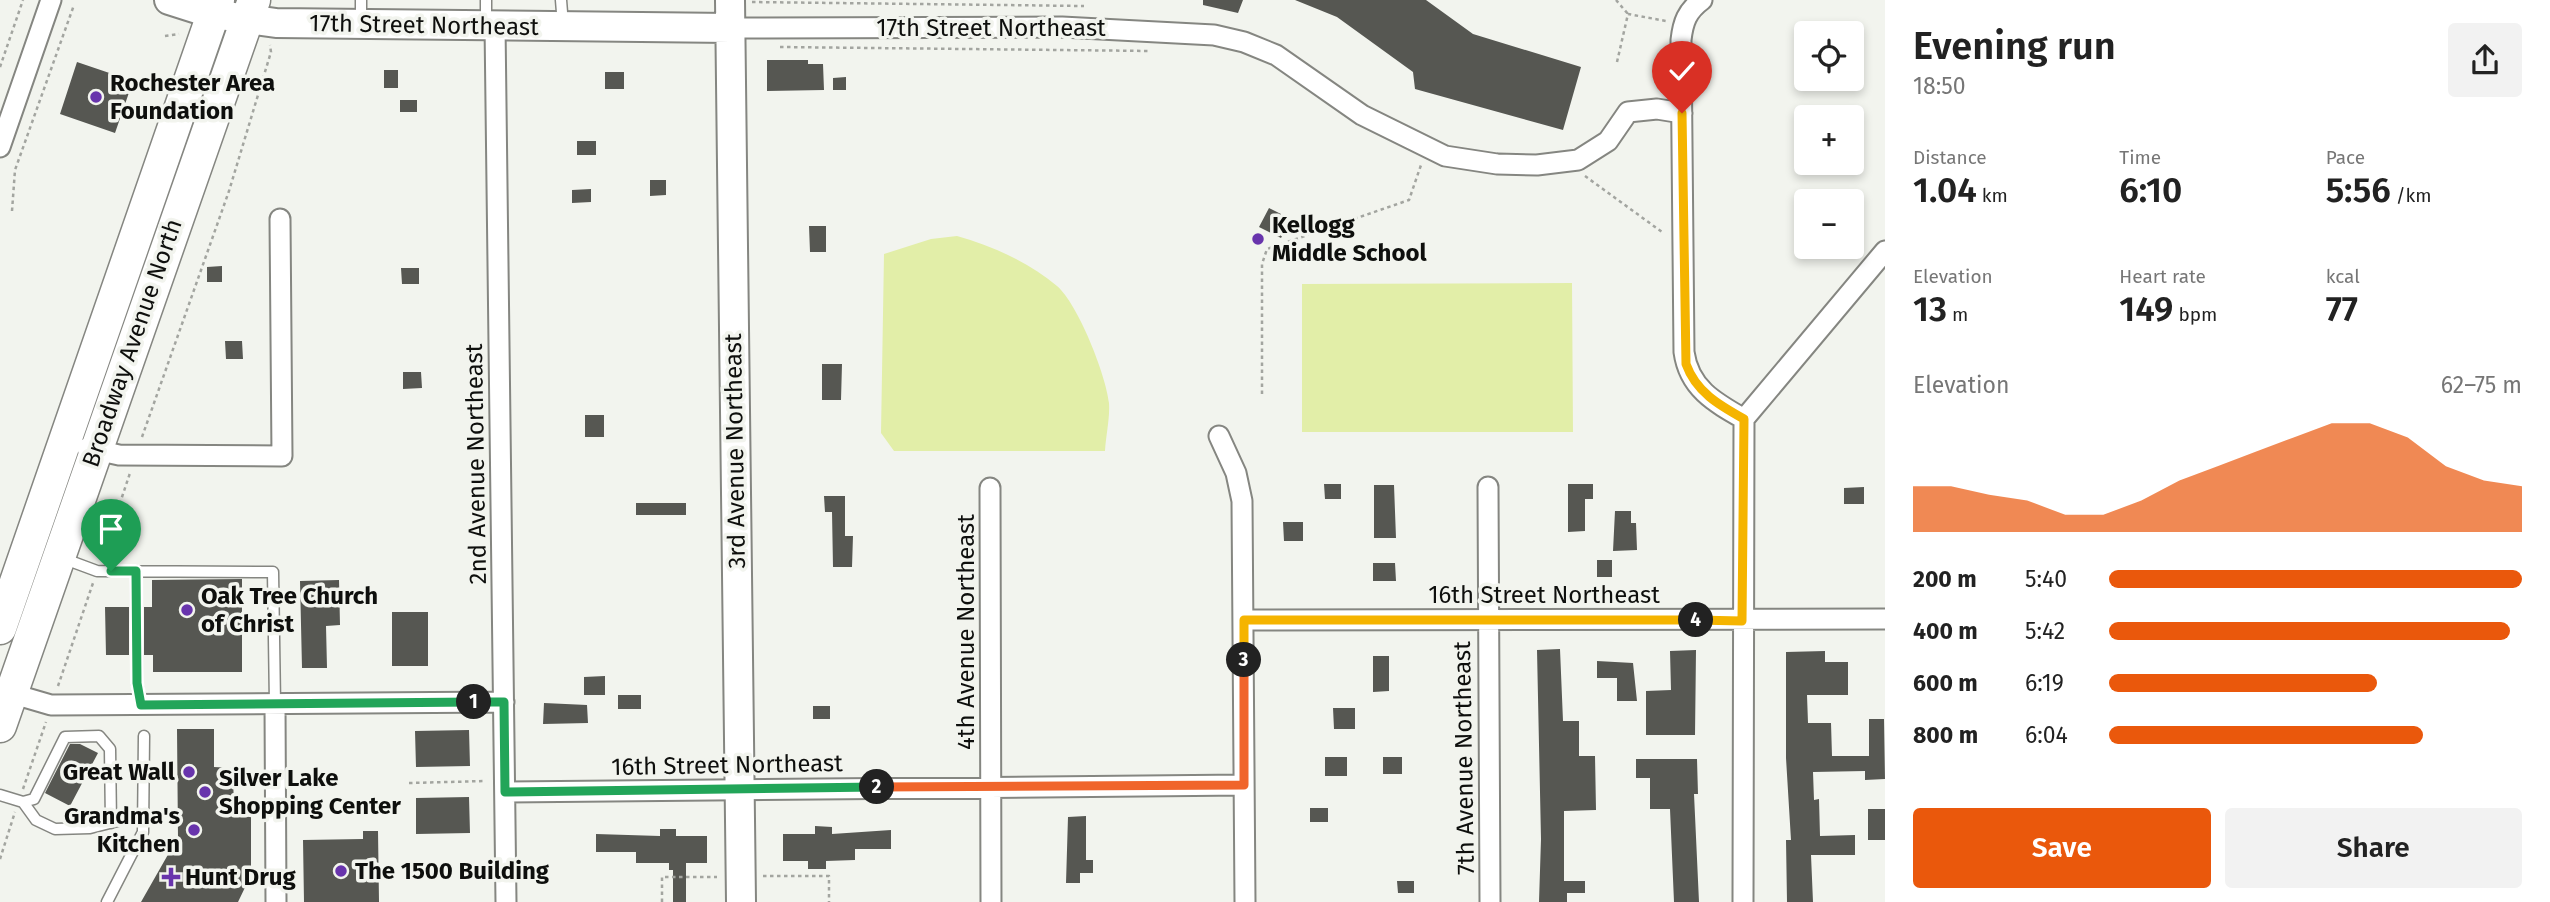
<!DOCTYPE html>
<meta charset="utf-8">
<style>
:root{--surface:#fff;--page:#f2f2f2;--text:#222;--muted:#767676;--accent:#ea580c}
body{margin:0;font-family:"Fira Sans",sans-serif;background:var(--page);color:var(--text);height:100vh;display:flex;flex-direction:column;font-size:26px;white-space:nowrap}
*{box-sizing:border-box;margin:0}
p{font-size:23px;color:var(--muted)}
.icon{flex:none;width:38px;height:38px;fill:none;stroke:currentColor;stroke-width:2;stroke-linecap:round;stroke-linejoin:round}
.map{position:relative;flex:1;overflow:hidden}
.details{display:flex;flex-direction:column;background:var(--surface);width:665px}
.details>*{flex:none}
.tools{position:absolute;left:1794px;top:21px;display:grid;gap:14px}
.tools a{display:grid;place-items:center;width:70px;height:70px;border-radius:7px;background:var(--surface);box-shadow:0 4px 10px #0003;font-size:35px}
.pin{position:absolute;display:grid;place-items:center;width:60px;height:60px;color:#fff;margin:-72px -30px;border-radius:50% 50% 50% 0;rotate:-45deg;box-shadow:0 0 7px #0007}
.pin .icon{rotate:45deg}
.km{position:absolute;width:35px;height:35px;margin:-18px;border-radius:50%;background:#222;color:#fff;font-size:19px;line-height:35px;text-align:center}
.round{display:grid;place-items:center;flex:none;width:74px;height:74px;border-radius:7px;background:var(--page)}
.head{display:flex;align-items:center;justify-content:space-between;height:119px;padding:0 28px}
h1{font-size:38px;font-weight:600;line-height:52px}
.metrics{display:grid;grid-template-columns:repeat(3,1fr);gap:10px;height:119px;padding:7px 28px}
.metrics div{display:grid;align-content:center}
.metrics b{font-size:35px;font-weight:600}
.metrics small{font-size:19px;font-weight:400}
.metrics p{font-size:19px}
.chart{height:196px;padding:14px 28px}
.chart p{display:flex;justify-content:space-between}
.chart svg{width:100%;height:126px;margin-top:7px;fill:var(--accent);opacity:.7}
.cta{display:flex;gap:14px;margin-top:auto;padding:14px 28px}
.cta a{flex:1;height:80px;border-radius:7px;background:var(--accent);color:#fff;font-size:28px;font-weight:600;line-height:80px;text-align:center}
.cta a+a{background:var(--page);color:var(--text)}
ul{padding:0 28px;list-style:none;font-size:23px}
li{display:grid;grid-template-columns:112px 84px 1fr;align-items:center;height:52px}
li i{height:18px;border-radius:9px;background:var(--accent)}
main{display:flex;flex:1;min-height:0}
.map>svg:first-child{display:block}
</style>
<main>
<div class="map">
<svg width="1885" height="902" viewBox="0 0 1885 902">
<rect width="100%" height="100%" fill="#f2f4ee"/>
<!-- green -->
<path fill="#e2eea8" d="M957 236C992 246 1029 262 1057 286 1078 304 1106 375 1109 403 1110 418 1106 435 1105 451H894L881 433 884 254 931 239Z
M1572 283 1573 432H1302V284Z"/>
<!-- building -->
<path fill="#565752" d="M1203 0H1243L1238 13 1203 5Z
M1295 0H1426L1473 34 1581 67 1563 130 1415 89 1413 72 1337 17Z
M767 60H808V64H823L824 90 767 91Z
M77 62 133 81 115 133 60 114Z
M384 70H398V88H384Z
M605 72H624V89H605Z
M846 77V90H833V78Z
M400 100H417V112H400Z
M577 141H596V155H577Z
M650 180H666V195L650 196Z
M591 189V202L572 203V190Z
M1269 208 1291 219 1281 238 1259 227Z
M809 226H826V252H810Z
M222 266V282H207V267Z
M401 268H419V284H402Z
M225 341H242L243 359H226Z
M822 364H842L841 400H822Z
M403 372H421L422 388 403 389Z
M585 415H604V437H585Z
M1324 484H1341V499H1325Z
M1568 484H1593V499H1585V531L1568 532Z
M1374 485H1394L1396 538H1374Z
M1864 487V504H1844V488Z
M824 496H845V536H853L852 567H833L832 512H825Z
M636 503H686V515H636Z
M1615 511H1631V523H1636L1637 550 1613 551Z
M1283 522H1303V541H1284Z
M1597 560H1612V577H1597Z
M1373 563H1395L1396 581H1373Z
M242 579V672H153V655H144V607H152V580Z
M339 580 340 625 326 626 327 668H302L300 581Z
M105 607H129V655H106Z
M392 612H428V666H392Z
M1560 649 1563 721H1579V756H1595L1596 810 1564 811V881H1585V893H1567V902H1539L1541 839 1537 650Z
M1696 650 1695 735H1646V691L1671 690 1670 651Z
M1825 651V662H1848V695H1807L1808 723H1831L1832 756H1869V719H1884L1885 779 1865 780V771L1813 772 1814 800 1819 799 1820 836 1855 835V855H1811L1813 902H1787L1786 840H1791L1786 758V652Z
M1373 656H1389V691L1373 692Z
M1597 661 1633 663 1637 701H1617V678H1597Z
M605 676V695H584V677Z
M618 695H641V709H618Z
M544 703 587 705 588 723 543 724Z
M813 706H830V719H813Z
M1333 708H1355V729H1334Z
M177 729H214V767L233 768 234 816 251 817V875L238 902H141L178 837Z
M469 730 470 766 416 767 415 731Z
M70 744H80L98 753 70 806 45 793Z
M1325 757H1347V776H1325Z
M1383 757H1402V774H1383Z
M1636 759H1697L1698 794H1694L1699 902H1674L1670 809H1650V778H1636Z
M469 797 470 833 416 834V798Z
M1310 808H1328V822H1310Z
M1868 809H1885V840H1868Z
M1086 816V860H1093V873H1080V883H1066L1068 817Z
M815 826 832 827V834L891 830V849H855V860L826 861V869H808V861H783V834H815Z
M660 829H676V836H707V863H686V902H673V870H669V863H636V852H596V834L660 836Z
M363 831H378L379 902H304L303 840 363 839Z
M1397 881H1414V893H1398Z"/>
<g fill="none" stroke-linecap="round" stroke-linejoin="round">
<!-- lane casing -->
<g stroke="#858681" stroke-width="13">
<path id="lane" d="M561 0 563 25
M361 20V0
M486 24V0
M62 558 97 571 273 572 275 704
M136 571 137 683 141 705
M0 795 23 802 36 820 55 829 90 828 145 814
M23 802 34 799 65 737 99 736 110 749 111 823
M107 902 143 832 144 736"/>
</g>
<!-- street casing -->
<g stroke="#858681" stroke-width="23">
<path id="street" d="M1702 0C1687 11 1683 22 1681 40L1684 352C1689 388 1714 402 1744 419
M495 25 506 902
M730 28 1062 27 1214 35 1244 42 1276 55 1362 115 1445 156 1497 164 1537 165 1578 160 1608 141 1628 112 1657 109 1682 113
M0 147 51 0
M1744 419 1885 251
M1219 436 1236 473 1242 501 1245 902
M87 448 119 455 282 456 280 219
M1488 487 1490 902
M990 488 991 902
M1244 620 1885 619
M3 691 51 705 504 702
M275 704 276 902
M505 792 1244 785
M1743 902 1744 419"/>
</g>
<!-- secondary casing -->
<g stroke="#858681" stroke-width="32">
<path id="secondary" d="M169 0 213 14 276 23 730 28
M730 0 741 902"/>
</g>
<!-- primary casing -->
<g stroke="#858681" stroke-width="35">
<path id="primary" d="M0 628 218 0
M0 726 254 0"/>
</g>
<!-- path -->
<path stroke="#a3a5a0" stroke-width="2.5" stroke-dasharray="3.5 3.5" stroke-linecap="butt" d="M1616 0 1628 14
M752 2 1084 6
M165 36 179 34
M780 47 1151 51
M1617 62 1628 14 1666 21
M0 67 23 0
M1585 176 1662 232
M12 211 15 170 74 5
M1262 394V264L1267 249 1409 200 1421 165
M142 437 229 191 271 52 270 45
M102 557 130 473
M58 686 93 583
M409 783 486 781
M23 789 46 722
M0 859 15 812
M763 876H829V902
M662 902V877H717"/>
<!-- lane -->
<use href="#lane" stroke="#fff" stroke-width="10"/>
<!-- street -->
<use href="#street" stroke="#fff" stroke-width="19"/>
<!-- secondary -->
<use href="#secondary" stroke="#fff" stroke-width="28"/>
<!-- primary -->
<use href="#primary" stroke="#fff" stroke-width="32"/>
</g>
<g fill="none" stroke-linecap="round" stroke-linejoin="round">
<!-- split-1 casing -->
<g stroke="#fff" stroke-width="14">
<path id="split-1" d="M111 571H136L137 683 141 705 474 702"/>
</g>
<!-- split-2 casing -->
<g stroke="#fff" stroke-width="14">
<path id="split-2" d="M474 702H504L505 792 877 787"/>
</g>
<!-- split-3 casing -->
<g stroke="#fff" stroke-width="14">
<path id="split-3" d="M877 787 1244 785V660"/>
</g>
<!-- split-4 casing -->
<g stroke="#fff" stroke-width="14">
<path id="split-4" d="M1244 660V620H1696"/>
</g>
<!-- split-5 casing -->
<g stroke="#fff" stroke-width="14">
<path id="split-5" d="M1682 113 1686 364C1696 392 1719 405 1744 419L1742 621 1696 620"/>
</g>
<!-- split-1 -->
<use href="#split-1" stroke="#22a559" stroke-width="9"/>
<!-- split-2 -->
<use href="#split-2" stroke="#22a559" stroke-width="9"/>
<!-- split-3 -->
<use href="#split-3" stroke="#f0652b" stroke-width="9"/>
<!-- split-4 -->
<use href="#split-4" stroke="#f5b400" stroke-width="9"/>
<!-- split-5 -->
<use href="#split-5" stroke="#f5b400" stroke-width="9"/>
</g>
<!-- markers -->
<g fill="#6834ac" stroke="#f2f4ee" stroke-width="2.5">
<circle cx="96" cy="97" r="7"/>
<circle cx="1258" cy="239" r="7"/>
<circle cx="187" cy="610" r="7"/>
<circle cx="189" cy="772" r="7"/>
<circle cx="205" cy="792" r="7"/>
<circle cx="194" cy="830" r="7"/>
<circle cx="341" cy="871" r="7"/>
<path d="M167.5 866.5h7v7h7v7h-7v7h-7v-7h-7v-7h7z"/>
</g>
<g text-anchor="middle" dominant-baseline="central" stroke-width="7" stroke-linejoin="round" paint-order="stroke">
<!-- street labels -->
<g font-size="24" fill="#0e0f0d" stroke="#f2f4ee">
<text transform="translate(424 25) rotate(1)">17th Street Northeast</text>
<text x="991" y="28">17th Street Northeast</text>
<text transform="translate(132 343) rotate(-71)">Broadway Avenue North</text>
<text transform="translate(735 451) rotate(-91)">3rd Avenue Northeast</text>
<text transform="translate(476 464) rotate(-91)">2nd Avenue Northeast</text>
<text x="1544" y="595">16th Street Northeast</text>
<text transform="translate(966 632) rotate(-90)">4th Avenue Northeast</text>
<text transform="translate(1464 758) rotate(-91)">7th Avenue Northeast</text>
<text transform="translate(727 765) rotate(-1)">16th Street Northeast</text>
</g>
<!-- poi labels -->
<g font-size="24" font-weight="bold" fill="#0e0f0d" stroke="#f2f4ee" text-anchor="start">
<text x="110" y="83">Rochester Area<tspan x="110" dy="28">Foundation</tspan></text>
<text x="1272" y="225">Kellogg<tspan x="1272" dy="28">Middle School</tspan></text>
<text x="201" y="596">Oak Tree Church<tspan x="201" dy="28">of Christ</tspan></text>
<text x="175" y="772" text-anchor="end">Great Wall</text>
<text x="219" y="778">Silver Lake<tspan x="219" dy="28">Shopping Center</tspan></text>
<text x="180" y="816" text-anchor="end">Grandma's<tspan x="180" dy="28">Kitchen</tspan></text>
<text x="355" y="871">The 1500 Building</text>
<text x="185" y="877">Hunt Drug</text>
</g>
</g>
</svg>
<div class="tools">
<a><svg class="icon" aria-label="locate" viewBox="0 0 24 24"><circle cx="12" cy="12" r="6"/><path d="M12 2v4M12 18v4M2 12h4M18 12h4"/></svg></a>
<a>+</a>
<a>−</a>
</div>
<div class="pin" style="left:111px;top:571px;background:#1e9e55"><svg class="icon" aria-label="arrive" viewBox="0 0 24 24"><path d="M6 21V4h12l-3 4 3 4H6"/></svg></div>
<div class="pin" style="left:1682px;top:113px;background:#d93025"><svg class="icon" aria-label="check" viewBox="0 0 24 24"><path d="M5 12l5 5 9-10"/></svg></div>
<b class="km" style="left:474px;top:702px">1</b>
<b class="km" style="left:877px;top:787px">2</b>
<b class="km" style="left:1244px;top:660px">3</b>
<b class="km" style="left:1696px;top:620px">4</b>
</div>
<section class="details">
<div class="head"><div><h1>Evening run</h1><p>18:50</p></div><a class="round"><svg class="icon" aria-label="share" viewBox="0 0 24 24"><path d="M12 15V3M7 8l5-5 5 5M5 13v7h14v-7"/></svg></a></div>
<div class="metrics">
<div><p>Distance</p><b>1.04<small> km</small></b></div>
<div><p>Time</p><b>6:10</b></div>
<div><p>Pace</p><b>5:56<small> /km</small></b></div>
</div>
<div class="metrics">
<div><p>Elevation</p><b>13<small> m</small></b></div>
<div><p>Heart rate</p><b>149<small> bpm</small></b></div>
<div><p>kcal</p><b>77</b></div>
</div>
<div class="chart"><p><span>Elevation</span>62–75 m</p>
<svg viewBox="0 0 160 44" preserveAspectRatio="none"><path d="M0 44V28L10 28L20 31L30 33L40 38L50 38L60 33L70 26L80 21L90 16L100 11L110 6L120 6L130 11L140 21L150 26L160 28V44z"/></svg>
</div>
<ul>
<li><b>200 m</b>5:40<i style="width:100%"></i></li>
<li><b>400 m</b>5:42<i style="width:97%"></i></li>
<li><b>600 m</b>6:19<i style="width:65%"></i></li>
<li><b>800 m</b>6:04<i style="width:76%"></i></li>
</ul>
<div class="cta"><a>Save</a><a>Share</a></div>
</section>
</main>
